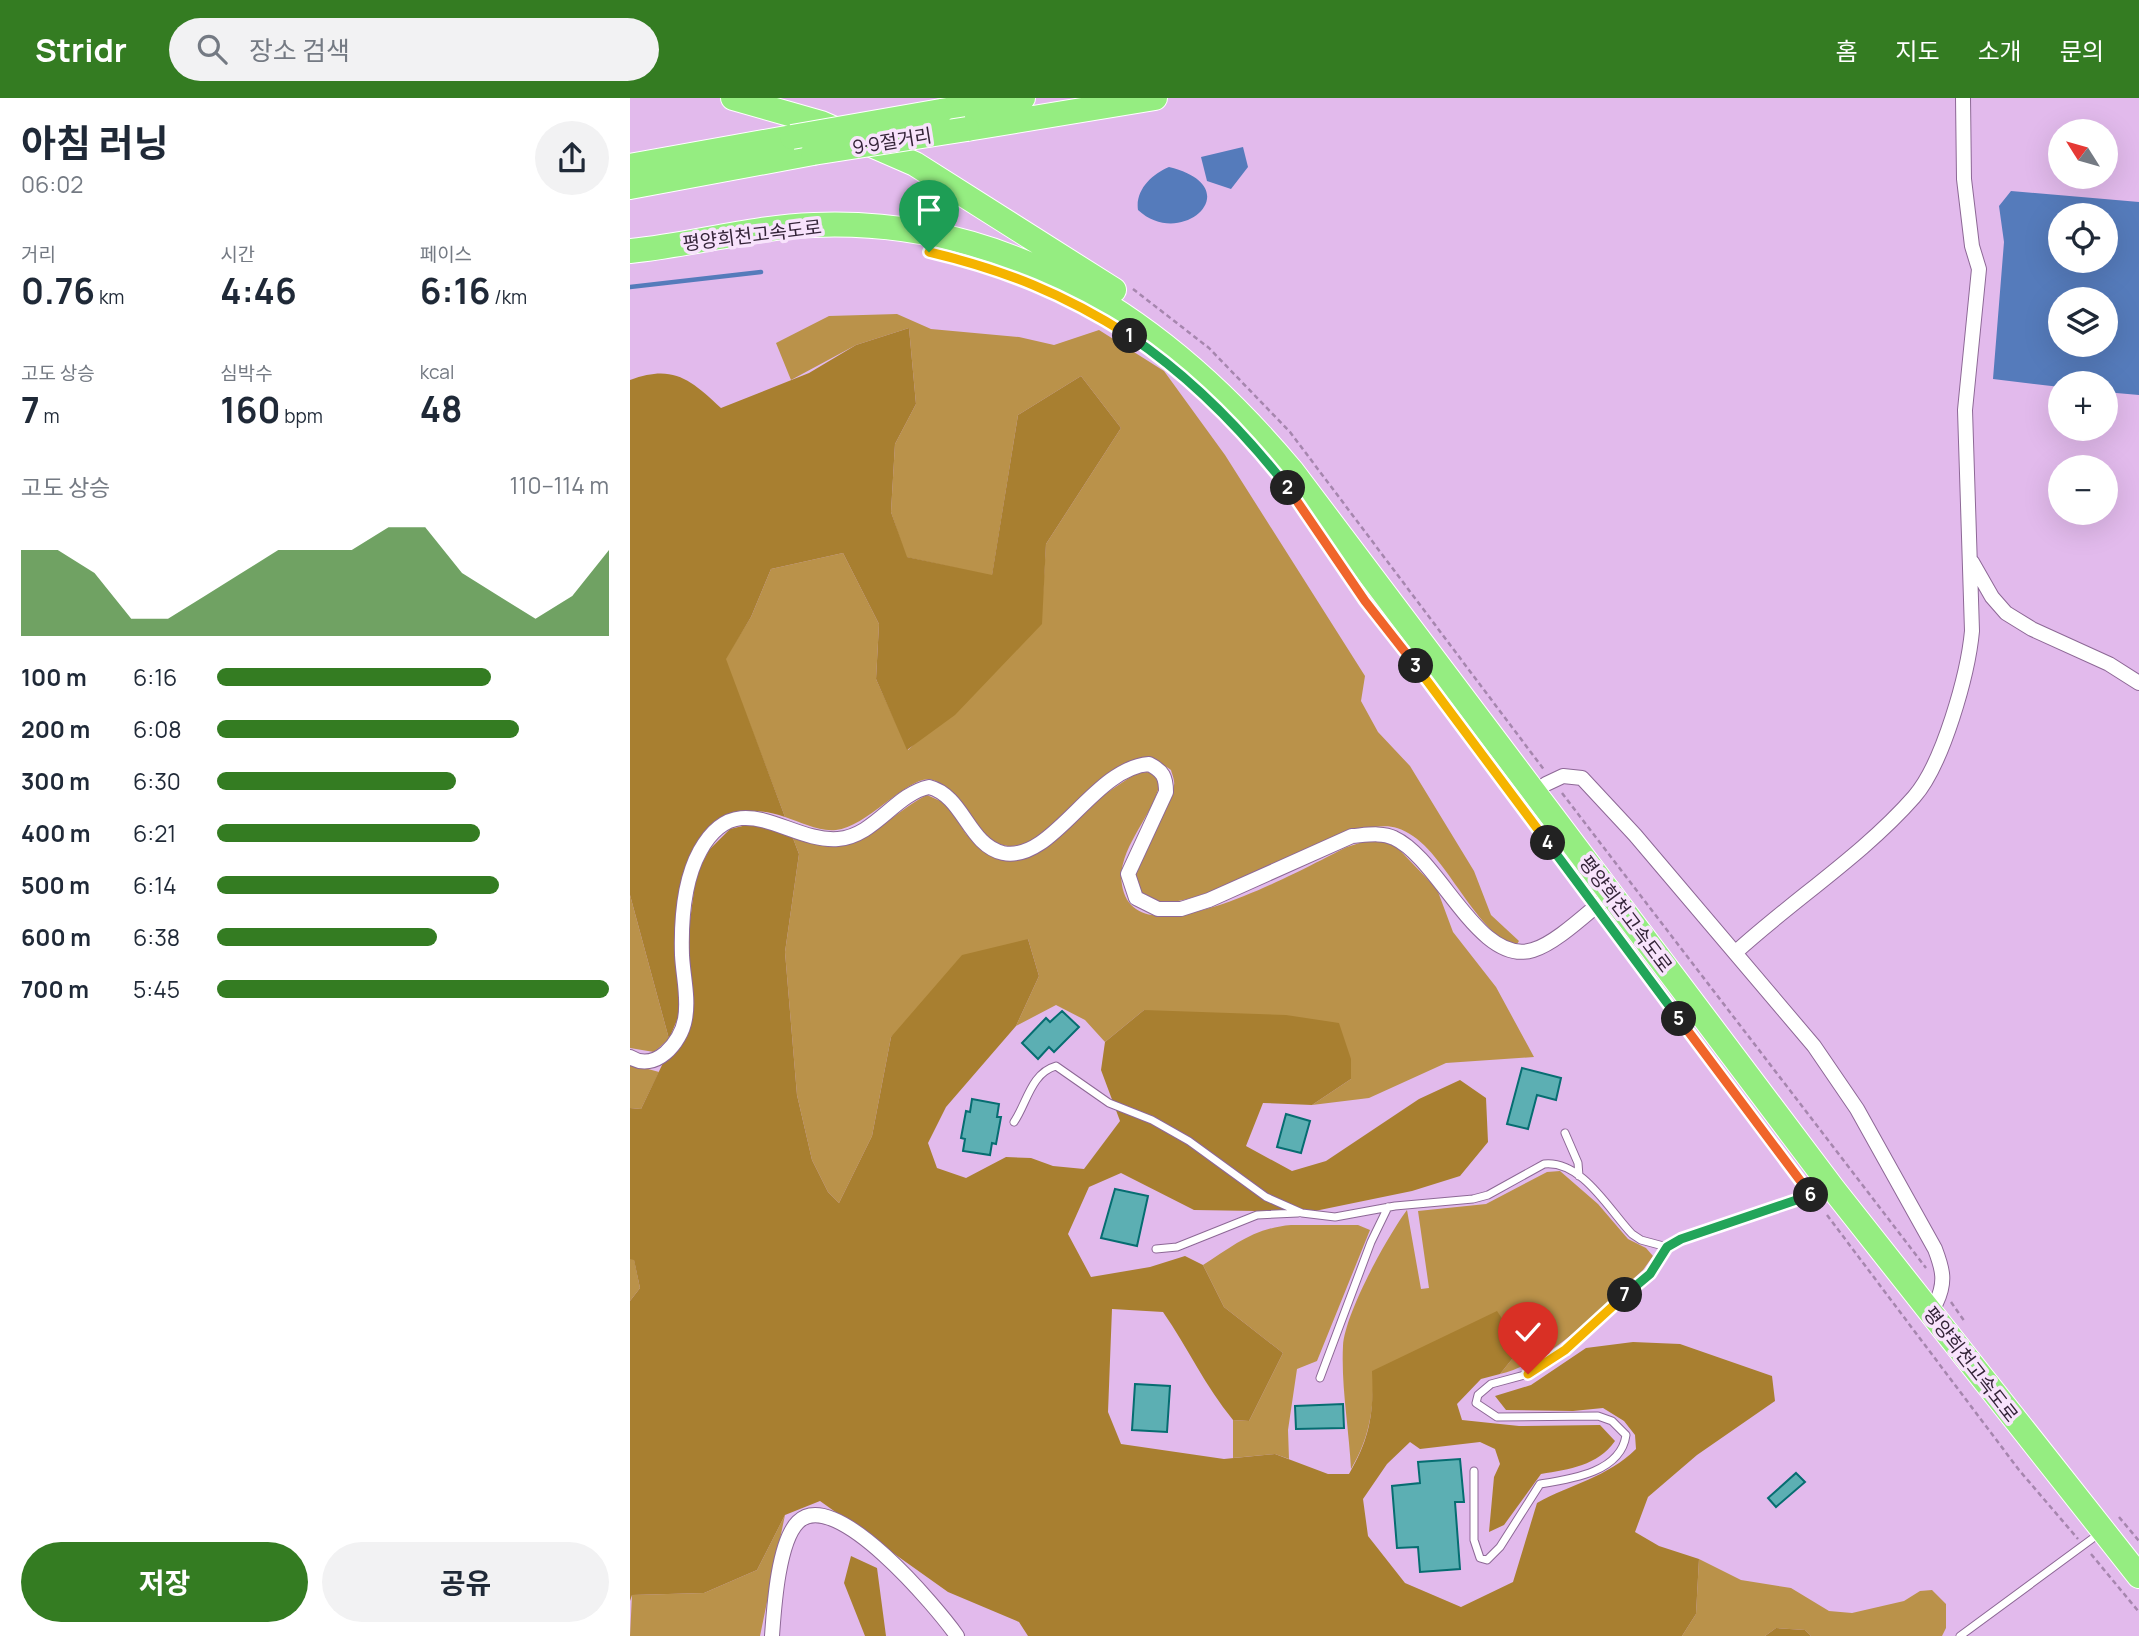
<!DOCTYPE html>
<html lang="ko">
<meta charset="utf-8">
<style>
:root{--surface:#fff;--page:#f2f2f3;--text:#1f2937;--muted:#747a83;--accent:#347c22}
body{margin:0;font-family:Manrope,"Noto Sans KR",sans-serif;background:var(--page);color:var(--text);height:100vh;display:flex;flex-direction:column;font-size:26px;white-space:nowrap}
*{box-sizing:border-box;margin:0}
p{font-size:23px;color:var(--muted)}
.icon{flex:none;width:38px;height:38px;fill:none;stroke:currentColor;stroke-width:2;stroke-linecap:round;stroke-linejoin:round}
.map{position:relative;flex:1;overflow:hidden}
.details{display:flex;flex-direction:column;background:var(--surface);width:630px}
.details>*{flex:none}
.needle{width:46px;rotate:307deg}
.fabs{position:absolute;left:1418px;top:21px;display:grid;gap:14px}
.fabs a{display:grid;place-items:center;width:70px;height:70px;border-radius:50%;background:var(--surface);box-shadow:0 7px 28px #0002;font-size:35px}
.pin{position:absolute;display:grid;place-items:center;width:60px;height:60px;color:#fff;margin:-72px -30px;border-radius:50% 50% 50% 0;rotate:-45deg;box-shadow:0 0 7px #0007}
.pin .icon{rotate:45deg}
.km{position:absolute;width:35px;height:35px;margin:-18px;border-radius:50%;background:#222;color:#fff;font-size:19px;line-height:35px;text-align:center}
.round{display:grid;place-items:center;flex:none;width:74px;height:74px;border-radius:37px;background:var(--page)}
.overview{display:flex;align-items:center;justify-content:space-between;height:119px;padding:0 21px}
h1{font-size:38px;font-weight:700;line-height:52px}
.figures{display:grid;grid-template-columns:repeat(3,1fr);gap:10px;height:119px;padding:7px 21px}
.figures div{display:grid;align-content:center}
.figures b{font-size:35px;font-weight:700}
.figures small{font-size:19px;font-weight:400}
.figures p{font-size:19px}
.chart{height:196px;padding:14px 21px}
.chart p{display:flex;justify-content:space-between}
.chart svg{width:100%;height:126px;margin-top:7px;fill:var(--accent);opacity:.7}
.button{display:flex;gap:14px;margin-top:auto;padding:14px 21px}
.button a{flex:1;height:80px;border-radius:42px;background:var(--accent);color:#fff;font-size:28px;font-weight:700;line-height:80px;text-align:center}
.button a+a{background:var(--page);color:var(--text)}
ul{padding:0 21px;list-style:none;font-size:23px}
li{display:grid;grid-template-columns:112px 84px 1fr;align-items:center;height:52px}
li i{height:18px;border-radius:9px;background:var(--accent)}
header{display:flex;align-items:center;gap:42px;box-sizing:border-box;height:98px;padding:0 35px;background:var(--accent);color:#fff}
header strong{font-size:33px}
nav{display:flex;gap:38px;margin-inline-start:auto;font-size:24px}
.search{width:490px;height:63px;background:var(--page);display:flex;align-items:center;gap:18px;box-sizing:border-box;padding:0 24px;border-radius:38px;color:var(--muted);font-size:26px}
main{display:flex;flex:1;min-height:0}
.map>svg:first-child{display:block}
</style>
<header>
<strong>Stridr</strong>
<div class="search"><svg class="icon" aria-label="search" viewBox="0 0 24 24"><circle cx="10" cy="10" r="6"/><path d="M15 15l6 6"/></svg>장소 검색</div>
<nav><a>홈</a><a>지도</a><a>소개</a><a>문의</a></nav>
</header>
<main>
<section class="details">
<div class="overview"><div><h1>아침 러닝</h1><p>06:02</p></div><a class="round"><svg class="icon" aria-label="share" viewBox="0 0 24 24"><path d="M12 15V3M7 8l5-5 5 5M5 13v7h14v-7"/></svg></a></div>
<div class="figures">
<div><p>거리</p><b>0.76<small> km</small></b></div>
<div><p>시간</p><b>4:46</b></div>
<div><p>페이스</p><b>6:16<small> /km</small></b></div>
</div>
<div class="figures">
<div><p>고도 상승</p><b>7<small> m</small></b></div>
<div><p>심박수</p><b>160<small> bpm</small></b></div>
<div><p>kcal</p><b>48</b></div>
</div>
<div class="chart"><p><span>고도 상승</span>110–114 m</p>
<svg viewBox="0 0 160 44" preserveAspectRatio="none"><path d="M0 44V14L10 14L20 22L30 38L40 38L50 30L60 22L70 14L80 14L90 14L100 6L110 6L120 22L130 30L140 38L150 30L160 14V44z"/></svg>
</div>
<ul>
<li><b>100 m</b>6:16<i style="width:70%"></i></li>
<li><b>200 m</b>6:08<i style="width:77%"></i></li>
<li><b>300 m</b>6:30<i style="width:61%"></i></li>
<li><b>400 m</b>6:21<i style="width:67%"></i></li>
<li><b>500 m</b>6:14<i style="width:72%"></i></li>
<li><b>600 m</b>6:38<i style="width:56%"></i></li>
<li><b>700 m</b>5:45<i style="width:100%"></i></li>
</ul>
<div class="button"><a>저장</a><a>공유</a></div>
</section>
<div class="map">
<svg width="1509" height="1538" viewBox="0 0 1509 1538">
<rect width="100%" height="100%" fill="#e2baec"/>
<!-- green -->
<path fill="#ba924a" d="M267 216 301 231 389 239 424 247 469 232 534 273 595 357 735 578 731 603 748 634 780 668 844 773 861 817 889 843 885 849C837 826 813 744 767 730 709 712 532 848 507 790 494 760 541 717 544 687 545 683 542 676 541 672 487 631 447 721 408 741 346 771 346 697 303 682 281 674 238 729 206 732 189 734 171 724 155 719L95 561 121 519 141 471 213 455 249 526 246 581 278 652 411 526 416 446 491 330 451 278 388 317 362 478 276 459 261 414 265 346 286 306 279 230 226 247 161 282 146 245 199 218Z
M517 674 525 677 530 684C524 718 486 751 492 787 505 868 679 767 717 749L739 742 761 743 807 791 823 834 866 889 904 959 816 965 739 1000 682 1007 721 981 514 912 475 944 455 922 426 907 386 928 409 878 398 841 261 939 242 1038 209 1105 198 1094 182 1062 167 997 155 854 169 756 161 735C178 741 197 750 215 747 241 742 271 709 297 697L317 706 336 736 357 754 383 762 406 756 454 710 505 676Z
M0 797 39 941 24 954 0 950Z
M0 966 29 974 11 1011 0 1010Z
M930 1073 968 1106 998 1141 1016 1150 1023 1158 1013 1172C970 1210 927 1261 870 1276L887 1255 743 1273C744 1310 740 1339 721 1371 719 1331 711 1288 713 1248 715 1215 757 1139 777 1112L791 1191 799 1190 788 1113 856 1106 917 1074Z
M661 1127H728L740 1132 687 1263 667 1271 658 1332 659 1361 645 1356 603 1360V1322L619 1323 653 1255 594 1209 573 1167C603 1148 624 1130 661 1127Z
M0 1161H4L10 1190 0 1203Z
M155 1417 130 1538H0L2 1497 74 1495 127 1472Z
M1069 1461 1111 1482 1161 1490 1199 1513 1222 1515 1274 1503 1290 1493 1302 1492 1316 1506V1530L1312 1538H1181L1175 1532 1146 1530 1135 1538H1052L1066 1516Z"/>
<!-- forest -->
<path fill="#a87f30" d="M279 230 286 306 265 346 261 414 277 459 362 477 388 317 451 278 491 330 416 446 412 526 325 617 277 652 246 581 249 526 213 455 141 471 121 519 96 561 155 719C108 703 80 719 59 762L50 915 39 941 0 797V282C43 266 60 281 91 310L179 275 226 247Z
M121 726 161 735 169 756 155 854 167 997 182 1062 198 1094 209 1105 242 1038 261 939 332 857 398 841 409 878 386 928 316 1009 298 1045 307 1070 336 1080 376 1059 401 1060 423 1068 454 1071 490 1023 471 972 475 944 514 912 656 917 709 925 721 961V981L682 1007 633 1005 616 1048 662 1073 696 1063 789 1001 830 982 856 1000 858 1044 830 1078 782 1093 680 1114 564 1112 491 1075 459 1089 438 1136 461 1179 520 1169 555 1158 573 1167 594 1209 653 1255 619 1323 603 1322C575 1288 558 1250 533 1214L482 1211 478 1314 491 1346 594 1361 645 1356 698 1376H719C740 1340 744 1315 742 1273L867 1213 875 1225 890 1236 887 1255 870 1276 851 1281 827 1306 832 1322 889 1328 970 1327 985 1343C967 1368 940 1371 911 1376L874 1427 859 1434 864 1379 870 1366 865 1351 850 1344 790 1351 780 1344 757 1366 733 1401 738 1438 775 1485 831 1509 883 1484 907 1405C941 1386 978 1379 1006 1351L1005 1337 994 1323 973 1310 943 1313 876 1312 865 1298 901 1287 956 1250 1003 1244 1050 1246 1142 1278 1145 1303 1067 1357 1018 1399 1005 1434 1029 1448 1069 1461 1066 1516 1052 1538H398L389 1524 318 1494 190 1403 155 1417 127 1472 74 1495 2 1497 0 1503V1203L10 1190 4 1162 0 1161V1010L11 1011 33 965 58 936 61 918 56 853 66 777 79 752 100 731Z
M221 1458 247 1470 256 1538H235L214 1485Z
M1146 1530 1175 1532 1181 1538H1135Z"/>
<!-- water -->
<path fill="#557bbb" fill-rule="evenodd" d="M613 49 618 69 601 91 577 83 571 59Z
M539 69C621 89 552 153 508 112 505 92 522 76 539 69Z
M1381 93 1509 104V297L1475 294V285H1430V289L1363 281 1374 144 1369 108ZM1430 117H1475V163H1430ZM1475 201V247H1430V201Z"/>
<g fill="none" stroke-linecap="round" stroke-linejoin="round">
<!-- stream -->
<path stroke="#557bbb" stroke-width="4.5" d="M0 189 131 174"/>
</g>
<!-- building -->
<path fill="#5cafb3" stroke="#066d71" stroke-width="2" d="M432 913 449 929 424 954 419 949 408 961 392 945 416 920 420 924Z
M892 970 931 980 926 1002 907 997 898 1031 877 1026Z
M342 1001 369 1006 367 1019H371L366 1046 362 1045 360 1057 333 1053 335 1041 331 1040 336 1013 340 1014Z
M656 1016 680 1023 671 1055 647 1049Z
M485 1091 518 1098 507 1148 471 1140Z
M505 1286 540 1288 537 1334 502 1332Z
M713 1306 714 1330 666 1331 665 1308Z
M830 1361 834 1404H825L830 1471 790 1474 788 1449 767 1450 762 1388 790 1385 788 1364Z
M1166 1375 1175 1384 1146 1409 1138 1400Z"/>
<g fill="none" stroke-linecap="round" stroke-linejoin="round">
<!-- lane casing -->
<g stroke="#8d6896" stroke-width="9">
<path id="lane" d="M384 1024C397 1005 401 975 426 968L479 1005 522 1022 559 1043 636 1099 672 1115 705 1119 765 1108 843 1101 858 1097 914 1066C952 1062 979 1112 1002 1136L1011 1142 1037 1149
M935 1035 948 1065 949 1078
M526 1151 547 1149 627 1117 668 1115
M690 1280 741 1144 758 1109
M844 1373V1442L850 1460 857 1462 870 1449 910 1386C942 1381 991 1374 996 1337L982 1323 968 1318 867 1319 846 1305 848 1297 861 1286 898 1276 935 1252 1020 1176 1037 1149 1051 1141 1200 1093
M1330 1538 1470 1435"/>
</g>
<!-- street casing -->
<g stroke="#8d6896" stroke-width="16">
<path id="street" d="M1342 464 1362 499 1376 515 1402 531 1479 566 1509 585
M916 686 933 678 952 680 1005 737 1184 948 1227 1011 1305 1151C1313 1172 1316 1184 1306 1205
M1106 854C1163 802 1234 756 1284 699 1313 666 1338 576 1342 533L1335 312 1349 171 1342 148 1334 81 1333 0
M0 959C25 975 51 945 55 921 59 900 53 878 52 857 51 824 54 782 70 753 108 684 158 745 208 741 245 738 265 696 299 689 334 698 338 747 373 755 423 765 463 670 519 666 533 673 536 679 536 694L498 776 506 800 528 811H551L579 802 722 738C736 737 752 734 764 740 810 761 849 869 903 852 927 845 960 812 981 796
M142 1538C144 1510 148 1444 168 1424 205 1387 308 1511 327 1538"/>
</g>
<!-- highway casing -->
<g stroke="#fff" stroke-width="26">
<path id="highway" d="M103 0 191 25 285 66 484 192
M311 13 393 0
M337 31 525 0
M0 68 162 39
M0 89 183 55
M0 153C61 147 122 129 184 127 383 119 539 226 662 373L1204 1092 1509 1478"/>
</g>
<!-- path -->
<path stroke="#a686ae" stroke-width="2.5" stroke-dasharray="5 3.5" stroke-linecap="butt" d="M503 191 579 250 660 334 915 673
M932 695 1296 1170
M1106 997 1169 1081
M1197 1117 1389 1372 1448 1441
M1321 1204 1335 1224
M1489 1419 1509 1443
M1461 1456 1509 1514"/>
<!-- lane -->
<use href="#lane" stroke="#fff" stroke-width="7"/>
<!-- street -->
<use href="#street" stroke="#fff" stroke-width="14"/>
<!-- highway -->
<use href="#highway" stroke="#95ed81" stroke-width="24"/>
<!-- highway-bridge casing -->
<g stroke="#fff" stroke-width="26" stroke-linecap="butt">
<path id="highway-bridge" d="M162 39 311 13
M183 55 337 31"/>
</g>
<!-- highway-bridge -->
<use href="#highway-bridge" stroke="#95ed81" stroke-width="24"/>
</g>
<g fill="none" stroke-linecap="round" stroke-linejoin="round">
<!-- split-1 casing -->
<g stroke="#fff" stroke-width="14">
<path id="split-1" d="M299 154C375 172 434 196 500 238"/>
</g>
<!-- split-2 casing -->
<g stroke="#fff" stroke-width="14">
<path id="split-2" d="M500 238C559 278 614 334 658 390"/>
</g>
<!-- split-3 casing -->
<g stroke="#fff" stroke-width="14">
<path id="split-3" d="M658 390 735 503 786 568"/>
</g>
<!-- split-4 casing -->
<g stroke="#fff" stroke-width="14">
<path id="split-4" d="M786 568 918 745"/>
</g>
<!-- split-5 casing -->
<g stroke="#fff" stroke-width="14">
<path id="split-5" d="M918 745 1049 921"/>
</g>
<!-- split-6 casing -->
<g stroke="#fff" stroke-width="14">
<path id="split-6" d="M1049 921 1181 1097"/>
</g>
<!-- split-7 casing -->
<g stroke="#fff" stroke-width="14">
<path id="split-7" d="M995 1197 1020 1176 1037 1149 1051 1141 1181 1097"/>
</g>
<!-- split-8 casing -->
<g stroke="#fff" stroke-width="14">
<path id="split-8" d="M898 1276 935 1252 995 1197"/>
</g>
<!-- split-1 -->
<use href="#split-1" stroke="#f5b400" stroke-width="9"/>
<!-- split-2 -->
<use href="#split-2" stroke="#22a559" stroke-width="9"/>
<!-- split-3 -->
<use href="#split-3" stroke="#f0652b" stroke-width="9"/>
<!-- split-4 -->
<use href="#split-4" stroke="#f5b400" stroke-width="9"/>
<!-- split-5 -->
<use href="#split-5" stroke="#22a559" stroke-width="9"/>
<!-- split-6 -->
<use href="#split-6" stroke="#f0652b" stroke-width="9"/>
<!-- split-7 -->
<use href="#split-7" stroke="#22a559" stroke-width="9"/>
<!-- split-8 -->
<use href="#split-8" stroke="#f5b400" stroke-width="9"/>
</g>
<g text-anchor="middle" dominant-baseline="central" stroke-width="7" stroke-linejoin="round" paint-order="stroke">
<!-- street labels -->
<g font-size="19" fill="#342438" stroke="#f8e3fc">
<text transform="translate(262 43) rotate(-9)">9·9절거리</text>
<text transform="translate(122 137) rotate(-7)">평양희천고속도로</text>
<text transform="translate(996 816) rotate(53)">평양희천고속도로</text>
<text transform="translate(1341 1266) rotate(52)">평양희천고속도로</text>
</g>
</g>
</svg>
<div class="fabs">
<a><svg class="needle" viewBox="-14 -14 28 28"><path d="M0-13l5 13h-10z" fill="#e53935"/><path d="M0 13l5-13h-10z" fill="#747a83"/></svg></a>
<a><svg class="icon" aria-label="locate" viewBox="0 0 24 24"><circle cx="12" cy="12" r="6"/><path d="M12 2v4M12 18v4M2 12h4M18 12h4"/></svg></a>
<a><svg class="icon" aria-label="layers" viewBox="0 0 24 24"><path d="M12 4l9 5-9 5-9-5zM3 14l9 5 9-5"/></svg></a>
<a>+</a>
<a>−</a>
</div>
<div class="pin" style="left:299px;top:154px;background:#1e9e55"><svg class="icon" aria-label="arrive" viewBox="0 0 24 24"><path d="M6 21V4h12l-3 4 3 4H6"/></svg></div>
<div class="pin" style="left:898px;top:1276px;background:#d93025"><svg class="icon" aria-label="check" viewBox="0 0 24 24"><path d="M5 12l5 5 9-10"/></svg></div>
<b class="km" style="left:500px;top:238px">1</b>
<b class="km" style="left:658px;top:390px">2</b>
<b class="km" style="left:786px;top:568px">3</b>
<b class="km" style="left:918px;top:745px">4</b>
<b class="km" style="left:1049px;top:921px">5</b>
<b class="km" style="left:1181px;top:1097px">6</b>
<b class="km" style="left:995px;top:1197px">7</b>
</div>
</main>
